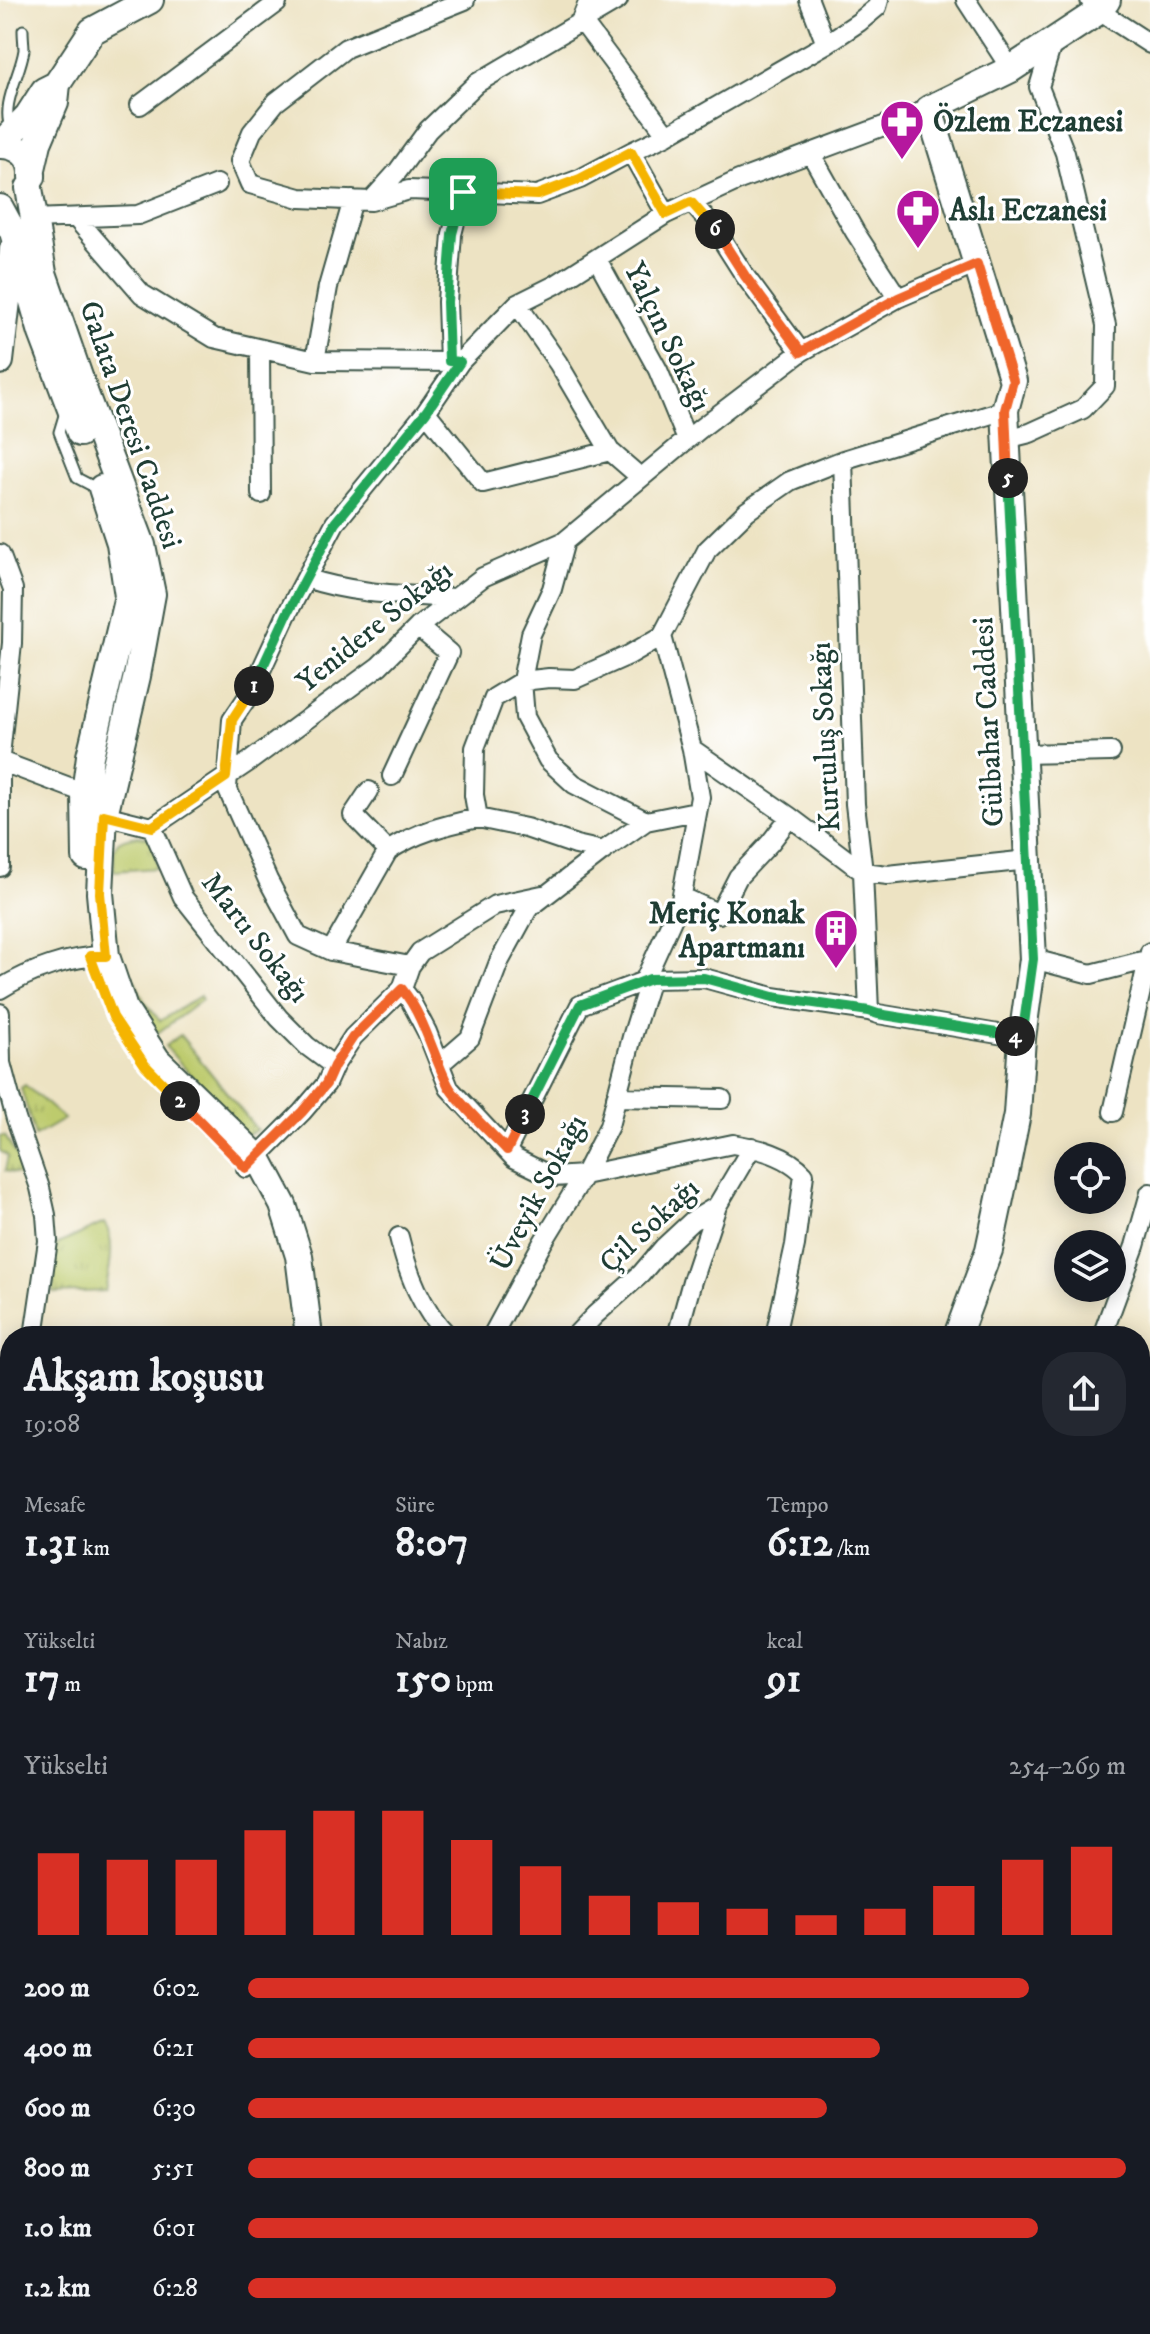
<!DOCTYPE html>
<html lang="tr">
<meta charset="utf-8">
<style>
:root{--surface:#171b24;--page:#242831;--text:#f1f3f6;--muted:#9ea1a6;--accent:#d93025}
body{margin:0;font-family:"IM FELL DW Pica",serif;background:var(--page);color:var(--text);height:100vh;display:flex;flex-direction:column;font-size:30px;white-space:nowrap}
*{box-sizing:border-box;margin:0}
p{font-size:26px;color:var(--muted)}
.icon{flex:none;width:44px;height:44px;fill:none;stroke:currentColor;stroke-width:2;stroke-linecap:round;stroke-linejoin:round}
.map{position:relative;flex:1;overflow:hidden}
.sheet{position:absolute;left:0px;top:1326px;width:1150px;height:1008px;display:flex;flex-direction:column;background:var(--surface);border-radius:32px 32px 0 0;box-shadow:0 4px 20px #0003}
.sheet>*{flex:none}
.buttons{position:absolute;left:1054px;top:1142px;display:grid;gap:16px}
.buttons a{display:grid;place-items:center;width:72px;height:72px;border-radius:50%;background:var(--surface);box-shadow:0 4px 20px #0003;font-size:40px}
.pin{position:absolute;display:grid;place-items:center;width:68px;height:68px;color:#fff;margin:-34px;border-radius:16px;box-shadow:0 4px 12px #0006}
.km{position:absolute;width:40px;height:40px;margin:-20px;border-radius:50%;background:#222;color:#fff;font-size:22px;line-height:40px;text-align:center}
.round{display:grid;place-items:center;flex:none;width:84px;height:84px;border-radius:32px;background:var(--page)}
.overview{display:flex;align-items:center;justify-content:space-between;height:136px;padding:0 24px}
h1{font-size:44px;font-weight:800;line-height:60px}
.metrics{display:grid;grid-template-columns:repeat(3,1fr);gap:12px;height:136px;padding:8px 24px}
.metrics div{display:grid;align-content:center}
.metrics b{font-size:40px;font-weight:800}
.metrics small{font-size:22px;font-weight:400}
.metrics p{font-size:22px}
.chart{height:224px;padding:16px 24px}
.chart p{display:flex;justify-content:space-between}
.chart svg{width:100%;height:144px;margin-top:8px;stroke:var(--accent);stroke-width:6}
ul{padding:0 24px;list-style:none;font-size:26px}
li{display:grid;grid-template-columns:128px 96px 1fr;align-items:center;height:60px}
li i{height:20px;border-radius:10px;background:var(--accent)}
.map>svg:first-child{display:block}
</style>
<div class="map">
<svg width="1150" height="2334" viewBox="0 0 1150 2334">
<defs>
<pattern id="grass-tufts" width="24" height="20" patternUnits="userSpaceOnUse" patternTransform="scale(2)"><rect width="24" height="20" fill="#bdcb6d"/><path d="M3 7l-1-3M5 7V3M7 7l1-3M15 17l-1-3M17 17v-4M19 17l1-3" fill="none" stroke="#a2af5f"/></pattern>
</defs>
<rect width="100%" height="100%" fill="#fff"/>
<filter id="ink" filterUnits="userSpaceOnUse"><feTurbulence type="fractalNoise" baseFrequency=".0125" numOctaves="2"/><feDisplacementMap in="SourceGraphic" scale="16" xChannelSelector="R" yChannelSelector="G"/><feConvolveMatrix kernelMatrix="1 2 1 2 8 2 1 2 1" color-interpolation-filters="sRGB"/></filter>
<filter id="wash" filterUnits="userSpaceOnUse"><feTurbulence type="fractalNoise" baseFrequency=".006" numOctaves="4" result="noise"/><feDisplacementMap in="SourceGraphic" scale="32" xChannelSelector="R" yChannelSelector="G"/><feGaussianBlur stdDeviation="1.8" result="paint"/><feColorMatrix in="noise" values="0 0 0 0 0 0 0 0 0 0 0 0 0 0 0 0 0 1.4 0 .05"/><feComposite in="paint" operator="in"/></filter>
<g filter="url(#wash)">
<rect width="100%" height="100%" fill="#ede3c3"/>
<!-- grass -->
<path fill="url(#grass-tufts)" stroke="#6e8450" stroke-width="2" d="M139 836 151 838 154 842 157 868 114 871C114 846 111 839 139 836Z
M129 981H135L143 999 160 1021 200 996 202 1000 156 1034 141 1011Z
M180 1035 257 1130 245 1136 165 1046Z
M25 1085 64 1119 35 1136 21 1088Z
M0 1136H5L29 1177 5 1171 8 1156 0 1151Z
M104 1223C117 1240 109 1272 105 1291L54 1293V1246Z"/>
<!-- park -->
<path fill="#bdcb6d" stroke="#6e8450" stroke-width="2" d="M1141 1909 1150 1924V1978L1140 1986Z"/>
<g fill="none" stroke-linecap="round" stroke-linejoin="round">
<!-- stream -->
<path stroke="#42a8c2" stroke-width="6" d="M826 2324 827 2334"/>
</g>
</g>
<g filter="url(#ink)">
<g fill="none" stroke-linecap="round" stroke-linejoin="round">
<!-- lane casing -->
<g stroke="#3e5649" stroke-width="13">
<path id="lane" d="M11 130C0 105 20 76 24 50 24 44 23 37 23 30
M65 412 59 432 77 478 98 489"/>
</g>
<!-- street casing -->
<g stroke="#3e5649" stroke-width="22">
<path id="street" d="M465 0 346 48 276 102 252 132 240 161 250 184 300 198 371 201 409 190 537 195 580 179 631 152 666 214
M589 0 581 20 667 135
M809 0 826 44
M966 0 1011 69
M1090 0 1099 11 1150 44
M140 105 277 3 274 0
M631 152 667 135 826 44 859 22 877 7 879 0
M811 154 855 232 898 298
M371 201 398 171 428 130 477 83 618 0
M691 202 715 229 745 276 801 352
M76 218 142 294 214 338 315 361 460 362
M33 219 138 215 217 184
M597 259 658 370 687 440
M517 304 558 363 610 451 640 477
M260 349 261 494
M315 361 328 287 353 200
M449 361 447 302 452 234 463 192
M1005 410 843 460 790 481 747 511 707 550 662 636 692 749 790 817 863 872 888 875 1028 860
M426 412 483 483 610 451
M1006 439 1030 433 1083 409 1105 386 1106 325 1065 153 1039 87 1052 44
M843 460 855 804 863 872 869 1011
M0 554 13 589 12 643 0 756
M306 578C352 594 404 595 453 598
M662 636 629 655 575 679 549 678 522 681 531 634 552 589 565 541 701 428 801 352 898 298 977 264
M692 749 700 797 681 900 646 977 650 979 704 978 773 997 869 1011 878 1014 1022 1038
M1022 754 1111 752
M0 761 85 793 104 815 152 827 250 761 379 666 418 627 483 577 565 541
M0 773V867
M392 776 449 653 418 627
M369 791 353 815 388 851
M152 827 183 897 279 1018 307 1046 334 1066
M603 851 646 821 696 811
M681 900H689L719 914 738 877 770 843 790 817
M331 951 388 851C416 832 446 825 478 818
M1033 959 1091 974 1150 959
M410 966 331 951 298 936 268 880 227 788 232 720 251 692 287 614 335 523 426 412 460 362 517 304 555 285 666 214 739 180 929 109
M0 989C31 970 70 956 106 956
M402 989 409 998 427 1032 449 1088 514 1158 553 1177 584 1175 733 1144C758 1148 787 1155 804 1174L795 1245 775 1336
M0 1013 1 1063 16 1119 40 1188 46 1215 48 1241 34 1336
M440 1064 470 1038 499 962 528 909 603 851 576 845 526 828 478 818 474 795 475 748 494 698 522 681 525 717 548 760 574 784 646 821
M616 1097 722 1099
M1113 1112 1150 952
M507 1150 580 1005 650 979
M246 1168 302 1112 326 1084 334 1066 353 1037 402 989 410 966 420 952 495 905 542 895
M399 1237C408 1274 421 1308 448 1336
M492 1336 543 1242 584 1175 609 1126 632 1037 650 979
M575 1336 595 1315 641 1274 664 1247 692 1221 717 1206 752 1147
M677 1336 692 1281 717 1206
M1102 1336 1135 1246 1150 1193
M0 1513 10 1500
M0 1659 10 1656
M0 1702 10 1704
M0 1797 10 1795
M1140 1830 1150 1838
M0 1892 10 1890
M1140 1902 1150 1891
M0 1988 10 1987
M1140 2056 1150 2045
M0 2083 10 2081
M0 2178 10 2176
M0 2276 10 2274
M1140 2291 1150 2303
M36 2324 38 2334
M330 2324 333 2334
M536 2324 542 2334
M1071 2324 1077 2334
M229 2334 263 2324
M488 2334 495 2324
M647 2334 651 2324
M756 2334 760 2324"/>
</g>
<!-- secondary casing -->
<g stroke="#3e5649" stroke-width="30">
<path id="secondary" d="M0 145C20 145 33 157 32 177
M0 145 28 116 44 91 54 86
M32 169 38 143 55 103 57 84 92 31 150 0
M29 188 43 273 85 394 142 545 152 594 137 676 104 815 100 893 106 956 124 1009 157 1060 258 1158 283 1205 299 1256 309 1336
M0 208 13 232 42 333 80 433
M0 361 13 249
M86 857 85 793 90 756 128 596 120 543 102 488
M957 1336 989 1250 1002 1189 1017 1114 1022 1038 1033 959 1005 410 1013 381 929 109 1011 69 1099 11 1107 0
M1140 1693 1150 1675
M1140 1719 1150 1701
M778 2324 779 2334
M844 2324 845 2334"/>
</g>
<!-- lane -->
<use href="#lane" stroke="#fff" stroke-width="9"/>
<!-- street -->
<use href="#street" stroke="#fff" stroke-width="18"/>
<!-- secondary -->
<use href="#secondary" stroke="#fff" stroke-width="26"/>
</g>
</g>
<g fill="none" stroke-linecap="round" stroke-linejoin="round" filter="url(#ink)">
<!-- split-1 casing -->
<g stroke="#fff" stroke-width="16">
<path id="split-1" d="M254 686 287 614 335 523 426 412 460 362 449 361 447 302 452 234 463 192"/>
</g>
<!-- split-2 casing -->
<g stroke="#fff" stroke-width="16">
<path id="split-2" d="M180 1101 145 1065 113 1017 90 956H106L100 893 104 815 152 827 226 777 232 720 254 686"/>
</g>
<!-- split-3 casing -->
<g stroke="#fff" stroke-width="16">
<path id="split-3" d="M180 1101 246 1168 302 1112 326 1084 334 1066 353 1037 402 989C425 1018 432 1053 448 1085 456 1101 493 1135 507 1150L525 1114"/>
</g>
<!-- split-4 casing -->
<g stroke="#fff" stroke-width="16">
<path id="split-4" d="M525 1114 580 1005 650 979 704 978 773 997 869 1011 878 1014 1015 1036"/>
</g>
<!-- split-5 casing -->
<g stroke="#fff" stroke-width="16">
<path id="split-5" d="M1008 478 1033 959 1022 1038 1015 1036"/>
</g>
<!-- split-6 casing -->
<g stroke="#fff" stroke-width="16">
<path id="split-6" d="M715 229 745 276 801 352 898 298 977 264 1013 381 1005 410 1008 478"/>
</g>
<!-- split-7 casing -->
<g stroke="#fff" stroke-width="16">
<path id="split-7" d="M463 192 537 195 580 179 631 152 666 214 691 202 715 229"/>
</g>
<!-- split-1 -->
<use href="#split-1" stroke="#22a559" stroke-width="10"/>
<!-- split-2 -->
<use href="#split-2" stroke="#f5b400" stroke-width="10"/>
<!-- split-3 -->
<use href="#split-3" stroke="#f0652b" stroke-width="10"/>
<!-- split-4 -->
<use href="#split-4" stroke="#22a559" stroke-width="10"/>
<!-- split-5 -->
<use href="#split-5" stroke="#22a559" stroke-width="10"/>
<!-- split-6 -->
<use href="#split-6" stroke="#f0652b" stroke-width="10"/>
<!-- split-7 -->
<use href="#split-7" stroke="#f5b400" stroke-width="10"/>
</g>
<!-- icons -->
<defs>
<g id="pharmacy-pin" transform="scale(2.3)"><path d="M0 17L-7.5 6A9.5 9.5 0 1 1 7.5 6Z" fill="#b5179e" stroke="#fff"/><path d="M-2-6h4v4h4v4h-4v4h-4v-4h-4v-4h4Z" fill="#fff"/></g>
<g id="building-pin" transform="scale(2.3)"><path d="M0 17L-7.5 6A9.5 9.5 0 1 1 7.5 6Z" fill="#b5179e" stroke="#fff"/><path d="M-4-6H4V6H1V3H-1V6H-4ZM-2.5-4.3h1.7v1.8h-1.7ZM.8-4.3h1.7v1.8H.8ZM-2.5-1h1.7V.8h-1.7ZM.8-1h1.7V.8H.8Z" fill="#fff"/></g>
</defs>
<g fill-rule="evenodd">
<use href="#pharmacy-pin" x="902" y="122"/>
<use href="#pharmacy-pin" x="918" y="211"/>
<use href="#building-pin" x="836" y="931"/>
</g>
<g text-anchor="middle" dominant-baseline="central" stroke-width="6" stroke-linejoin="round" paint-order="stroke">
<!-- poi labels -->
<g font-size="30" font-weight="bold" fill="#1f3d34" stroke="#fff" text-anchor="start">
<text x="933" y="122">Özlem Eczanesi</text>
<text x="949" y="211">Aslı Eczanesi</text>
<text x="805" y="914" text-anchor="end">Meriç Konak<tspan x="805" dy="34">Apartmanı</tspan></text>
</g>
<!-- street labels -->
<g font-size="30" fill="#1f3d34" stroke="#fff">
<text transform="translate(667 337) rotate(64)">Yalçın Sokağı</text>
<text transform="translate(130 425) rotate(71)">Galata Deresi Caddesi</text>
<text transform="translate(375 627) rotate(-39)">Yenidere Sokağı</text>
<text transform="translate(989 722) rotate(-93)">Gülbahar Caddesi</text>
<text transform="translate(826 737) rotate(-93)">Kurtuluş Sokağı</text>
<text transform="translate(255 938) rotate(52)">Martı Sokağı</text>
<text transform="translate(539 1193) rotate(-62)">Üveyik Sokağı</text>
<text transform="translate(650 1226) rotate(-43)">Çil Sokağı</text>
</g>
</g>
</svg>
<div class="buttons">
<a><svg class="icon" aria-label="locate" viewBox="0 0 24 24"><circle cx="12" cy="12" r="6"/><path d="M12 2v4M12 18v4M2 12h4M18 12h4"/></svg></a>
<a><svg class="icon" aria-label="layers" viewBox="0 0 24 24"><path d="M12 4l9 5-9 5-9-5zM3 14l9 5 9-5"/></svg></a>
</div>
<div class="pin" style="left:463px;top:192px;background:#1e9e55"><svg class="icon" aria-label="arrive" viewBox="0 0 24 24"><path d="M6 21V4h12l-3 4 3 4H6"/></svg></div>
<b class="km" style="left:254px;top:686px">1</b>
<b class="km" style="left:180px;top:1101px">2</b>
<b class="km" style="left:525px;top:1114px">3</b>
<b class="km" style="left:1015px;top:1036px">4</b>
<b class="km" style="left:1008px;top:478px">5</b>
<b class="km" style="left:715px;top:229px">6</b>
<section class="sheet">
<div class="overview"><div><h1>Akşam koşusu</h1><p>19:08</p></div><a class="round"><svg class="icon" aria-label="share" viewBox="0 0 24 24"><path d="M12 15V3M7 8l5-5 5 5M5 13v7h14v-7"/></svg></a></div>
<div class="metrics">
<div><p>Mesafe</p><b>1.31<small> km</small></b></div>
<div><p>Süre</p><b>8:07</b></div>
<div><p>Tempo</p><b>6:12<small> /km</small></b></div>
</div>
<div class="metrics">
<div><p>Yükselti</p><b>17<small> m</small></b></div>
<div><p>Nabız</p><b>150<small> bpm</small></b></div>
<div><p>kcal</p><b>91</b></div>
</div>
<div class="chart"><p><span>Yükselti</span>254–269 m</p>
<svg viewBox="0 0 160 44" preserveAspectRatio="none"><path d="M5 44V19M15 44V21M25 44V21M35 44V12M45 44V6M55 44V6M65 44V15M75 44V23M85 44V32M95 44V34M105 44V36M115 44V38M125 44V36M135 44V29M145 44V21M155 44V17"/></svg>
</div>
<ul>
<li><b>200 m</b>6:02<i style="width:89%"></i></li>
<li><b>400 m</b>6:21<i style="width:72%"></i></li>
<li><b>600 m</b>6:30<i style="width:66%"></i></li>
<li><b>800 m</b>5:51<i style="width:100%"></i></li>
<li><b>1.0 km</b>6:01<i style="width:90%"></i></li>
<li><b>1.2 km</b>6:28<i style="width:67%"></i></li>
</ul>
</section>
</div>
